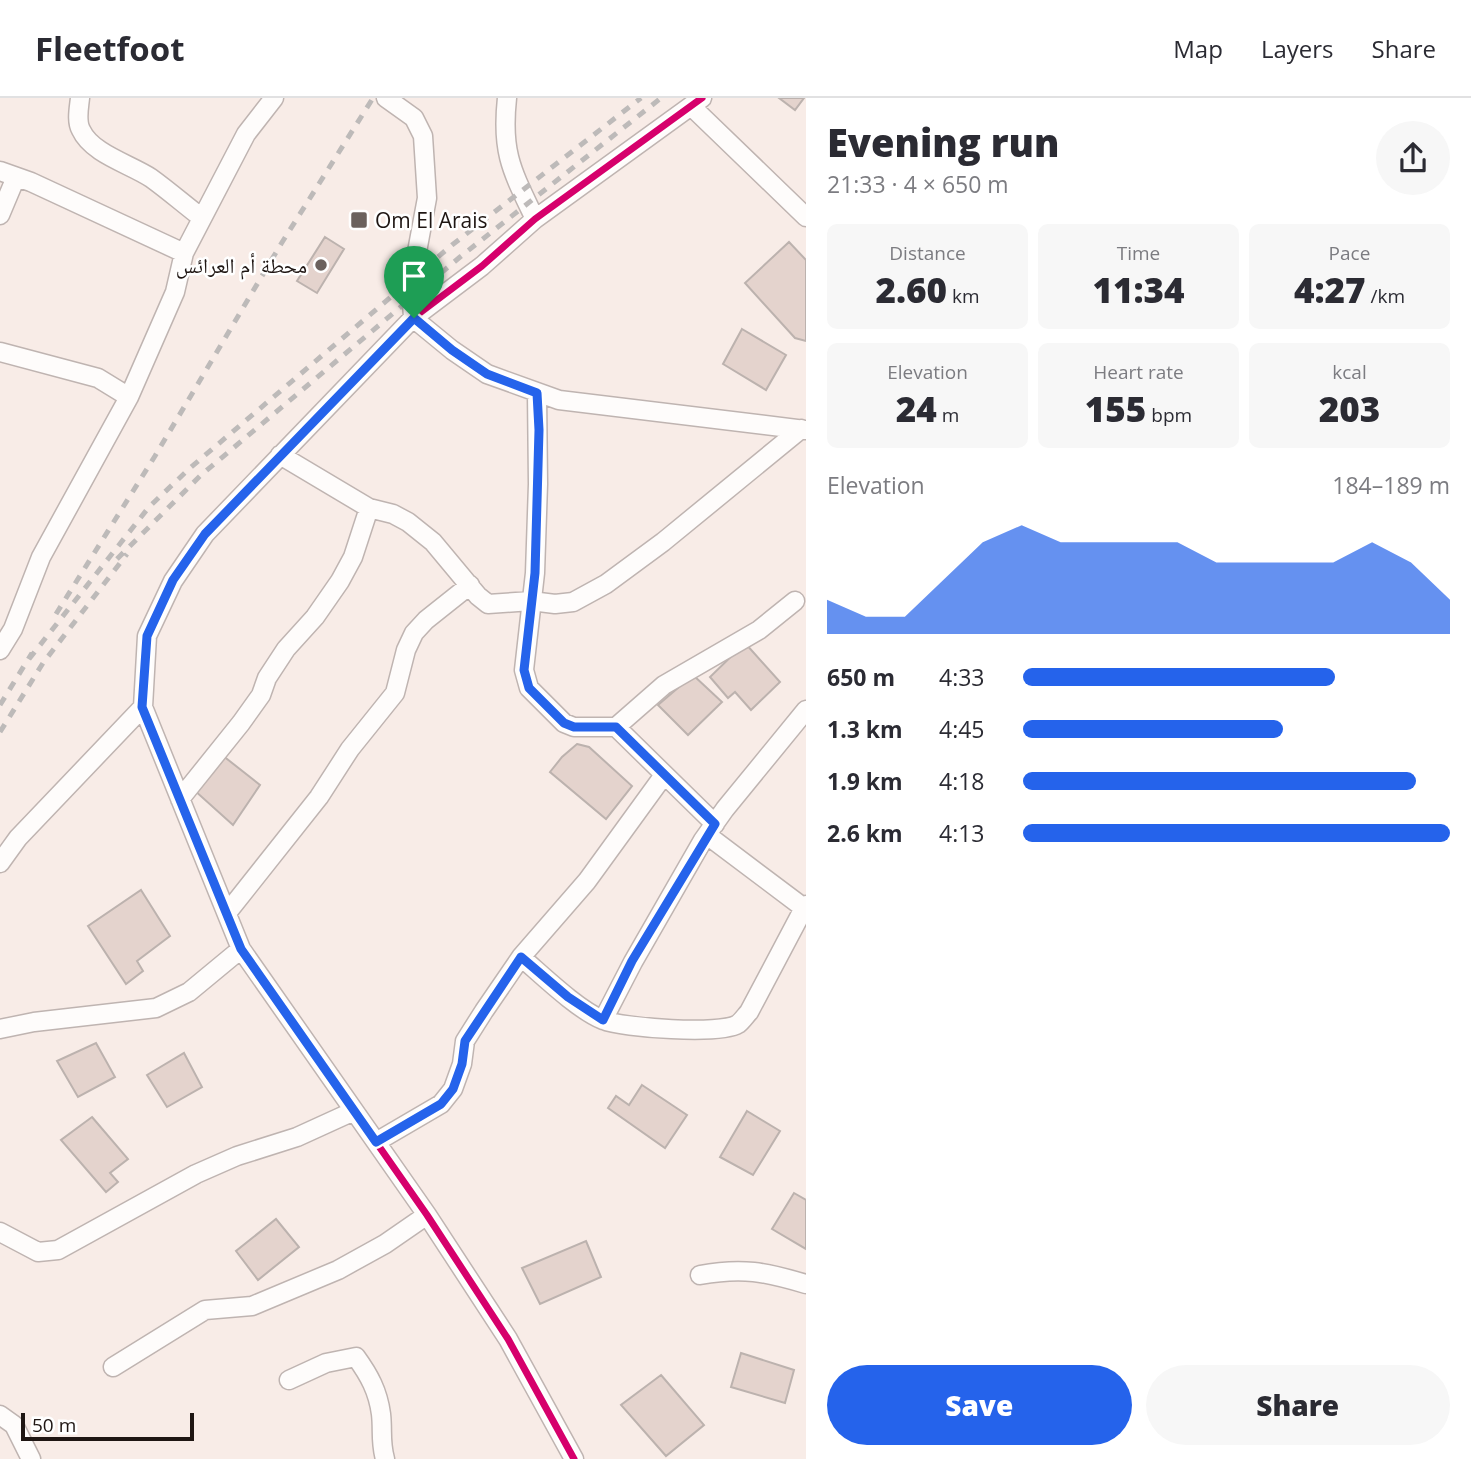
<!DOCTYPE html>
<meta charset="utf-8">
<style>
:root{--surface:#fff;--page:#f7f7f7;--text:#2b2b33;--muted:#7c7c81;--line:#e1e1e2;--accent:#2563eb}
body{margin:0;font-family:"Open Sans","Noto Naskh Arabic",sans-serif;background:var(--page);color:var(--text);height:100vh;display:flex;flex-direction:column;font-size:26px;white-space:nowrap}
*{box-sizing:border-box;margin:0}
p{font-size:23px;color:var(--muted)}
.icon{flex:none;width:38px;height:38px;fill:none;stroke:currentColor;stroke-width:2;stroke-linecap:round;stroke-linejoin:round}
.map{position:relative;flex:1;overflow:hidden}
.panel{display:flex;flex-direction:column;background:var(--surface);width:665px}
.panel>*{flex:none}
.scale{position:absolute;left:21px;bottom:18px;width:173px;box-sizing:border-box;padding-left:7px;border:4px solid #1f1613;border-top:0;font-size:19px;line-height:24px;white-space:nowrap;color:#1f1613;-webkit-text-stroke:5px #fff;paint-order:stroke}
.pin{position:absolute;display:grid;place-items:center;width:60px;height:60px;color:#fff;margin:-72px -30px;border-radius:50% 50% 50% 0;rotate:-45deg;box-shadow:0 0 7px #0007}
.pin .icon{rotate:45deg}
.round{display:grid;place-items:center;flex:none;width:74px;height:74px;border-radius:37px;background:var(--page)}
.overview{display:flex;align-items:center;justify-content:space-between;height:119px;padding:0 21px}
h1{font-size:38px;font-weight:800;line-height:52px}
.stats{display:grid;grid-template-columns:repeat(3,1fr);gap:10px;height:119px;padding:7px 21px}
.stats div{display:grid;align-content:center;border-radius:10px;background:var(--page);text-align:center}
.stats b{font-size:35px;font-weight:800}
.stats small{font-size:19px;font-weight:400}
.stats p{font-size:19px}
.chart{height:196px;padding:14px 21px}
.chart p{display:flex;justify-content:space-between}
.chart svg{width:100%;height:126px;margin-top:7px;fill:var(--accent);opacity:.7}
.action{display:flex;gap:14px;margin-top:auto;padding:14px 21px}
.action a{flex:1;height:80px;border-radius:42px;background:var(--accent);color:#fff;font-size:28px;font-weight:800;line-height:80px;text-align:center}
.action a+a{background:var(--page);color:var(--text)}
ul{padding:0 21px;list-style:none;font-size:23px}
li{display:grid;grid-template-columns:112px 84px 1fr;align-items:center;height:52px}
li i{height:18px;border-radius:9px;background:var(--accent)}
header{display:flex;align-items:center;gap:42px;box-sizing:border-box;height:98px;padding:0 35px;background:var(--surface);border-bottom:2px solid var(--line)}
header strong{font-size:33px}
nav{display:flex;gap:38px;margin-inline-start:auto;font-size:24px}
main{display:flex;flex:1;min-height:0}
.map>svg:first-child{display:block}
</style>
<header>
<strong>Fleetfoot</strong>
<nav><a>Map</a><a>Layers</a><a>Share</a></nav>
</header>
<main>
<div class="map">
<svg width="806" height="1361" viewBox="0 0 806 1361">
<rect width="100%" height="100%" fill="#f8ece7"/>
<!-- building -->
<path fill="#e4d3cd" stroke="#bcb2ae" stroke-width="2" d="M779 0H804L795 12Z
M325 139 344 151 317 195 297 183Z
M789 144 806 162V243L795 240 745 185Z
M742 231 786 257 766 292 723 266Z
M745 545 780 584 751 612 735 594 728 600 710 579Z
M693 577 722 604 688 637 658 607Z
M577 646 589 649 632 688 606 721 550 674 562 659Z
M222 657 260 687 233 727 194 692Z
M141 792 170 838 137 863 143 873 126 886 88 828Z
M96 945 115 979 78 999 57 963Z
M184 955 202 989 167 1009 147 977Z
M642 987 687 1017 665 1050 608 1010 616 998 629 1007Z
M747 1013 780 1033 753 1077 720 1059Z
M92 1019 128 1061 110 1075 118 1084 106 1094 61 1042Z
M794 1095 806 1102V1151L772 1131Z
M276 1121 299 1149 258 1182 236 1153Z
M586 1143 601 1179 540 1206 522 1170Z
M741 1255 794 1272 785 1305 731 1289Z
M661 1277 704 1327 666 1358 621 1307Z"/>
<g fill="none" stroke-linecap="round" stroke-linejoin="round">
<!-- street casing -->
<g stroke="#bfb4b1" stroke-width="21">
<path id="street" d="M80 0C79 10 76 23 81 32 92 56 130 66 151 80 169 93 185 107 202 120
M386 0 414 20 423 38 427 100 411 186 413 220 452 252 487 276 559 302 806 332
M507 0C501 55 512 73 535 121
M691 8 806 119
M0 73 31 84 184 155
M0 117 16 79
M0 254 98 280 129 299 175 194 184 155 246 36 274 0
M537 295 538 386 535 475 524 572 529 590 564 625 574 629H616L715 726
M280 357 369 410 393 416 408 424 433 444 478 498 488 506 531 503 555 506 573 504 606 486 663 444 801 331
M0 552 13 531 41 459 129 299
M616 629 664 587 759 532 795 503
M180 701 241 625 261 597 267 580 286 551 315 519 340 483 353 459 369 410
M707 737 804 810 806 807
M0 765 18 740 143 609
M227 815 319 699 350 651 395 595 406 552 414 535 426 522 470 487
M521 859C542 877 578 912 603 922 623 930 721 937 738 926 742 923 746 917 749 914L804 810 806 811
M603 922 633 864 703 742 725 711 806 612
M0 931 34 924 156 910 189 894 241 851
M376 1044 441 1006 453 991 462 966 465 943 484 913 521 859 587 783 664 677
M0 1134 38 1154 58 1152 196 1076 237 1058 297 1039 354 1013
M700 1177C743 1169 765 1174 806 1186
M113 1269 205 1212 252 1208 338 1172 385 1146 427 1117
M289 1282 326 1265 356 1259C369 1277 378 1293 381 1316 383 1333 380 1343 385 1361
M0 1317 14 1327 31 1361
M574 1361 508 1241 427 1117 241 851 143 609 147 538 173 483 205 436 413 220 482 168 535 121 702 0"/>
</g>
<!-- street -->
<use href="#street" stroke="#fefcfb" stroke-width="18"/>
<!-- rail -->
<path stroke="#bdbab9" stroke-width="5" stroke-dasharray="9 9" stroke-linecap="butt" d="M117 461 200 378 460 159 661 0
M56 516 155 358 281 146 373 0
M29 561 149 409 190 370 452 147 641 0
M0 607 32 555
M0 634 43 565 127 456"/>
<!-- cycleway casing -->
<g stroke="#fff" stroke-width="11">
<path id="cycleway" d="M574 1361 508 1241 427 1117 241 851 143 609 147 538 173 483 205 436 413 220 482 168 535 121 702 0"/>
</g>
<!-- cycleway -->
<use href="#cycleway" stroke="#d6006c" stroke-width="7"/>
</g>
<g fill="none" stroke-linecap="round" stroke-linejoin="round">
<!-- route casing -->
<g stroke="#fff" stroke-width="14">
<path id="route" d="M414 220 452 252 487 276 537 295 539 332 535 475 524 572 529 590 564 625 574 629H616L715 726 632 863 603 922 568 899 521 859 465 943 462 966 453 991 441 1006 376 1044 241 851 142 609 147 538 173 482 205 436Z"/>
</g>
<!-- route -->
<use href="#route" stroke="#2563eb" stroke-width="9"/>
</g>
<!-- markers -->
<g fill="#6b615d" stroke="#fff" stroke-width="2.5">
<rect x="350" y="113" width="18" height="18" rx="3.5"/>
<circle cx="321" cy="167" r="7"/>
</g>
<g text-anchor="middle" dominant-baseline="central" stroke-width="5" stroke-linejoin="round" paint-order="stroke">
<!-- poi labels -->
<g font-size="21" fill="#1f1613" stroke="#fff" text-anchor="start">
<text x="375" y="122">Om El Arais</text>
<text x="307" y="167" text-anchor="end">محطة أم العرائس</text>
</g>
</g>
</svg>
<div class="scale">50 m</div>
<div class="pin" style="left:414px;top:220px;background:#1e9e55"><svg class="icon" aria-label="arrive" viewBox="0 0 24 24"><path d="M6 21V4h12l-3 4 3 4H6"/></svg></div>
</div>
<section class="panel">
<div class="overview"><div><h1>Evening run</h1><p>21:33 · 4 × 650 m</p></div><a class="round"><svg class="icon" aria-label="share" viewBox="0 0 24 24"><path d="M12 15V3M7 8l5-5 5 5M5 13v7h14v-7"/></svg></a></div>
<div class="stats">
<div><p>Distance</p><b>2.60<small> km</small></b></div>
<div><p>Time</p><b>11:34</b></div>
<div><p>Pace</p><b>4:27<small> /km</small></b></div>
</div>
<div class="stats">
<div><p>Elevation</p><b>24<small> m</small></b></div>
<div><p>Heart rate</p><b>155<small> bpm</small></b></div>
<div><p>kcal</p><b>203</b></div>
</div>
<div class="chart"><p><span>Elevation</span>184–189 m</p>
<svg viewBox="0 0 160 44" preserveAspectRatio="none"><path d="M0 44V32L10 38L20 38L30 25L40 12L50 6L60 12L70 12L80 12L90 12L100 19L110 19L120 19L130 19L140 12L150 19L160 32V44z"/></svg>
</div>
<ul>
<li><b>650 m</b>4:33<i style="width:73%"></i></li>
<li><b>1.3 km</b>4:45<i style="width:61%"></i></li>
<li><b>1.9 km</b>4:18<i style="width:92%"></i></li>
<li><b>2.6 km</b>4:13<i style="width:100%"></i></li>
</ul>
<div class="action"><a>Save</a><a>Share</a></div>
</section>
</main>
